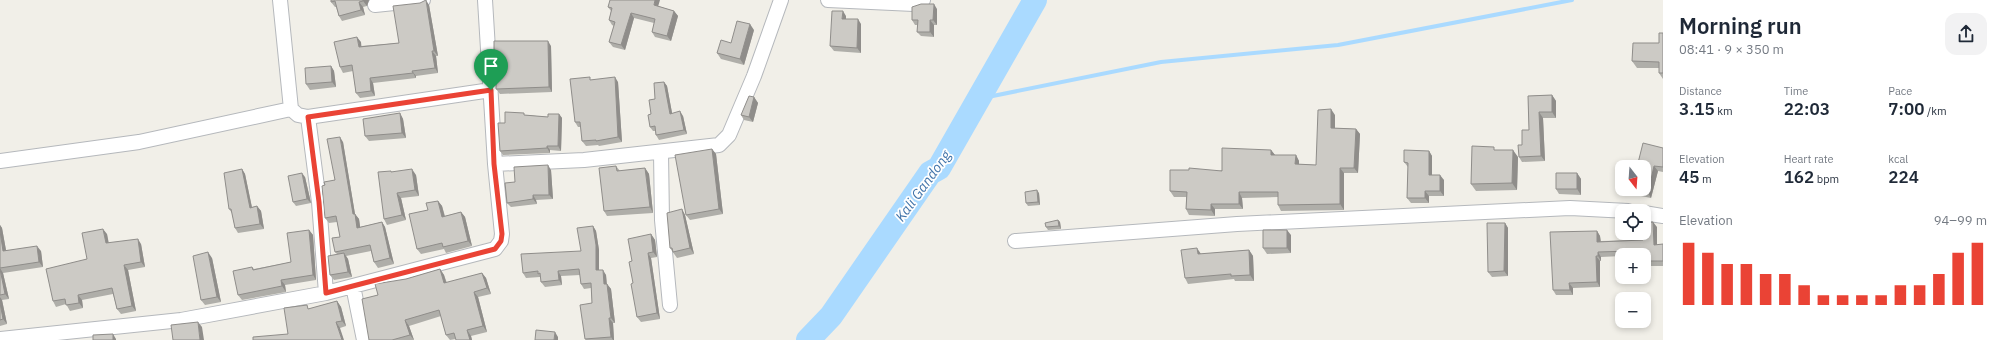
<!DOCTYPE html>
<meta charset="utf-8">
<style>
:root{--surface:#fff;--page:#f2f2f3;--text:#1f2937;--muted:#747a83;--accent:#ea4335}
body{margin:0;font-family:"IBM Plex Sans",sans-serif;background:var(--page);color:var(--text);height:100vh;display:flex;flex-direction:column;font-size:15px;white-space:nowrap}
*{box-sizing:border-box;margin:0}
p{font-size:13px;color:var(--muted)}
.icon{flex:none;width:22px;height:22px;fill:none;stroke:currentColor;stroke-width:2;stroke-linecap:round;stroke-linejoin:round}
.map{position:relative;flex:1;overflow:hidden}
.panel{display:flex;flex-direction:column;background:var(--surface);width:340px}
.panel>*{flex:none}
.needle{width:26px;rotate:163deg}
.fabs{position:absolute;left:1615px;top:160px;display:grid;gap:8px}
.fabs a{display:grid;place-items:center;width:36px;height:36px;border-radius:8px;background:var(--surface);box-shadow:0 2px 6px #0003;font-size:20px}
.pin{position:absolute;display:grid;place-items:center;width:34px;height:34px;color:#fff;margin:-41px -17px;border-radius:50% 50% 50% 0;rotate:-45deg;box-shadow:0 0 4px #0007}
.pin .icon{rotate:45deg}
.round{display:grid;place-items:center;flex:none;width:42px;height:42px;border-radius:12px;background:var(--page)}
.summary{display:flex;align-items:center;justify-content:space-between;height:68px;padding:0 16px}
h1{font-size:22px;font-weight:600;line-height:30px}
.metrics{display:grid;grid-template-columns:repeat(3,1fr);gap:6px;height:68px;padding:4px 16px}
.metrics div{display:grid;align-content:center}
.metrics b{font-size:17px;font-weight:600}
.metrics small{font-size:11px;font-weight:400}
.metrics p{font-size:11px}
.chart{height:112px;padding:8px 16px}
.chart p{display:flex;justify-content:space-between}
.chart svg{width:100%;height:72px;margin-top:4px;stroke:var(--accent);stroke-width:6}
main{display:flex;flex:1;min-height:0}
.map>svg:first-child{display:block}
</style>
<main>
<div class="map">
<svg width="1663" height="340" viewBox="0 0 1663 340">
<rect width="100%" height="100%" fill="#f1efe8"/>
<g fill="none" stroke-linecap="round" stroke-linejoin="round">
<!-- stream -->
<path stroke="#aadaff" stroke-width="4" d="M978 99 1161 62 1338 45 1572 0"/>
<!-- river -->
<path stroke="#aadaff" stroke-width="24" d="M808 340 831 316 930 173 939 168 1035 0"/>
<!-- minor casing -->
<g stroke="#b5b8bc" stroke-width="16">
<path id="minor" d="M280 0 291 109
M828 0 914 4 923 0
M375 5 423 0
M308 117 491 90
M661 153 662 220 670 305
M0 161 139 142 291 109 298 115 308 117 319 202 326 293
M495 164 584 160 719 145 729 135 754 76 781 0
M1644 213 1663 216
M1015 241 1237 224 1570 208 1628 211
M353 286 364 340
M0 339 181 320 326 293 495 249 501 241 502 234 495 164 485 0"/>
</g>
<!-- minor -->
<use href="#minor" stroke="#fff" stroke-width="14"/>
</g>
<!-- wall -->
<path fill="#afaea9" d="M331 0H369L367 6 363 7 365 15 342 21 339 16 336 7H335L331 2Z
M429 5 438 56H436L438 73 416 76V78L373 83 375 96 360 98 356 93 353 71 343 73 340 67 361 42V46L399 43Z
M658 6 674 11 678 16 671 41 655 37 652 32 654 23 634 18 625 50 613 47 609 42 614 26 612 25 609 20 611 11 608 7Z
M937 9V25H934V37L921 36 917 32 918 25H915L912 20Z
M846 16V19L861 24V53L834 51 830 46Z
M754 30 744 65 721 59 717 53 731 43Z
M1663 33V79L1659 73V68H1637L1632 61 1659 43Z
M551 46 552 92 500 94 496 89V64L494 60Z
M331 66 334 71 336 87 310 90 306 84Z
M591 80 618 82 622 142 599 146 598 145 586 146 582 141 581 127H578L575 122Z
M664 82 667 86 672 113 683 116 687 134 659 140 656 135 655 131H653L650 127 651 114 655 99Z
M1552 95 1556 101V118H1543L1545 161 1522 162 1519 157 1529 130 1528 96Z
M754 97 758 103 753 122 744 120 741 115Z
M400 113 403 119 406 138 369 141 365 136Z
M559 114 562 118 561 151 550 150V153L503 155 500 151 505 123 526 115 548 117Z
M1335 115V128L1356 129 1360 134 1358 173H1344V210L1281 211 1278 205V197L1242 198 1243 209H1215V216L1189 215 1186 209V197H1174L1170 191 1271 150 1275 155H1296L1299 161V164L1316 165Z
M343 142 355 214 359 219 360 227 382 222 385 227 394 264 378 268 374 262 371 251 346 256 348 259 352 277 334 280 330 275 337 254 335 252 340 237 337 222 329 223 325 218V185L335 180Z
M1663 148V172L1658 171 1651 198 1636 195 1632 189Z
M712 149 716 154 723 214 690 220 686 215Z
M1429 151 1432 156V175L1444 180V196H1429V203H1411L1407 198 1408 167 1404 162Z
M1518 157 1517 190 1476 191 1471 184Z
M616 166 620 171 645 168 649 174 653 213 607 216 604 211Z
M242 169 245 174 252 207 257 206 261 211 264 229 238 233 235 228 232 213 229 209Z
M551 170 553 199 536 200 537 204 511 207 507 203 515 182Z
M392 172 416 175 419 196 401 198 406 220 387 225 384 219Z
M1577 173 1581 179V195L1559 194 1556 189Z
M305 177 311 203 296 206 293 202Z
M1039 193 1040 205 1028 206 1026 203Z
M438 201 442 206 445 216 461 212 465 217 472 246 446 253 444 249 421 254 417 249 428 210Z
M682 209 685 215 694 254 677 258 670 248Z
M1058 220 1060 222 1061 229 1048 230 1046 227Z
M1505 223 1508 228V276L1492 277 1488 272Z
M0 225 2 228 6 250 41 251 43 267 3 273 9 299 2 300 7 324 0 326Z
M593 226 596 231 599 250V270L606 275 607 284 611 289 615 323H613L614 340H586L585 339 592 303 591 288 584 289 581 284 580 275 561 276 562 285 545 287 541 282V278L540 277 526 278 523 273 581 251Z
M1657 227V245L1663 244V266H1644V255H1622V256L1601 257V261H1600V287L1573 288V295H1556L1553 290 1597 231 1600 236 1601 241 1643 240Z
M309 230 313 235 316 280 285 285 286 292 242 300 238 295 252 267 254 269 291 262Z
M107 234 108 243 141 244 145 267 128 270 136 311 121 314 117 309 113 294 82 300 83 308 70 311 66 304 56 307 53 301Z
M651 234 655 240 657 257 651 258 660 319 641 322 637 317 633 283 632 261Z
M1291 235V253L1267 254 1263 248Z
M1249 250 1253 256 1254 281H1235L1234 279 1188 284 1185 278 1201 254Z
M212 258 221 302 205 305 201 300Z
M440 269 444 275 447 283 482 273 486 278 491 294 478 297 487 332 471 336 472 340H456V339L450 340 446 335 441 316 409 326 414 340H369L378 295 406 279Z
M337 301 341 307 346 326 340 328 288 334 310 309Z"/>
<!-- shaded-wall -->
<path fill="#8f8d8a" d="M363 0H369L367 6 363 1Z
M426 0 429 5 438 56 434 51Z
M655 0H660L657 10 654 5Z
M359 2 363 7 365 15 361 10Z
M934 4 937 9V25L933 20Z
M674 11 678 16 671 41 667 36Z
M843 11 846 16V24L842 19Z
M631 13 634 18 625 50 621 45Z
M858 19 861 24V53L857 48Z
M930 20 934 25V37L930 32Z
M750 24 754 30 744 65 740 59Z
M357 37 361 42 362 52 359 47Z
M548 41 551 46 552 92 549 87Z
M432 51 436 56 438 73 435 68Z
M331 66 334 71 336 87 332 82Z
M412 71 416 76V78L413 73Z
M615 77 618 82 622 142 618 137Z
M370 78 373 83 375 96 371 91Z
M664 82 667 86 673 118 670 114Z
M1552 95 1556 101V118L1552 112Z
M754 97 758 103 753 122 749 117Z
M1331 109 1335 115V134L1331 128Z
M680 111 683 116 687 134 684 130Z
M1539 112 1543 118 1545 161 1541 156Z
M400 113 403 119 406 138 402 133Z
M559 114 562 118 561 151 558 146Z
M1356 129 1360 134 1358 173 1354 168Z
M340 137 343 142 355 214 359 219 361 233 357 228 353 214Z
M547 146 550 150V153L547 148Z
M712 149 716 154 723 214 719 209Z
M1271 150 1275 155H1271Z
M1513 150 1518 157 1517 190 1512 183Z
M1429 151 1432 156V180L1429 175Z
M1296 155 1299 161V170L1295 164Z
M548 165 551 170 553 199 549 195Z
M1654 166 1658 171 1651 198 1648 193Z
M645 168 649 174 653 213 650 207Z
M1340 168 1344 173V210L1340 204Z
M242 169 245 174 253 213 250 208Z
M412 169 416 175 419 196 415 190Z
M302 173 305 177 311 203 307 199Z
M1577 173 1581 179V195L1577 189Z
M1440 175 1444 180V196L1440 191Z
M1037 190 1039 193 1040 205 1038 202Z
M1425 191 1429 196V203L1425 198Z
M1239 192 1242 198 1243 209 1239 204Z
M397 193 401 198 406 220 402 215Z
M533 195 536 200 537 204 533 199Z
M438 201 442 206 446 222 442 217Z
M1211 204 1215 209V216L1211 210Z
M257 206 261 211 264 229 260 224Z
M682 209 685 215 694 254 690 248Z
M461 212 465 217 472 246 468 241Z
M1058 220 1060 222 1061 229 1059 226Z
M382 222 385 227 394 264 390 258Z
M1653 222 1657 227V250L1654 245Z
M1505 223 1508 228V276L1504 271Z
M0 225 2 228 7 256 3 251 0 231Z
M593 226 596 231 599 250V275L596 270Z
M103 229 107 234 110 249 106 243Z
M309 230 313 235 316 280 313 275Z
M1287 230 1291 235V253L1287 248Z
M1597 231 1600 236 1601 247 1597 242Z
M651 234 655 240 657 257 653 252Z
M138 239 141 244 145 267 141 262Z
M37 246 41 251 43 267 39 262Z
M1197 248 1201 254H1198Z
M1249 250 1253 256 1254 281 1250 275Z
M208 252 212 258 221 302 217 297Z
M1598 252 1601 257V261L1598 256Z
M344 253 348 259 352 277 348 272Z
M648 253 651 258 660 319 657 313Z
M1596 256 1600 261V287L1597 282Z
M124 265 128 270 136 311 132 306Z
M0 268 3 273 9 299 5 294Z
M440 269 444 275 448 289 444 283Z
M603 270 606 275 607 289 604 284Z
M558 271 561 276 562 285 559 280Z
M482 273 486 278 491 294 487 288Z
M281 280 285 285 286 292 282 286Z
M1569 283 1573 288V295L1570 290Z
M607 284 611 289 615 323 611 318Z
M474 292 478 297 487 332 483 326Z
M78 295 82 300 83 308 79 303Z
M0 297 2 300 7 324 3 319 0 303Z
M337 301 341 307 346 326 342 321Z
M609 318 613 323 614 340H613L611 337Z
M405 320 409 326 414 340 410 335Z
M198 322 202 327 204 340H200Z
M336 322 340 328 344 340H342Z
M467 330 471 336 472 340H470Z
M555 332 558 337V340H554Z
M113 334 116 339V340H113Z"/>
<!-- building -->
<path fill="#cccac5" stroke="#8f8d8a" d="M331 0H363V1L359 2 361 10 339 16 335 1 331 2Z
M426 0 434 51H432L435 68 412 71 413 73 370 78 371 91 356 93 352 65 340 67 334 42 357 37 359 47 399 43 393 6 420 3Z
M610 0H655L654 5 674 11 667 36 652 32 655 19 631 13 621 45 609 42 615 22 609 20 612 8 608 7Z
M921 4H934L933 20H930V32H917L918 20H912V7Z
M832 11H843L842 19H858L857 48 830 46Z
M737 21 750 24 740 59 717 53 721 40 731 43Z
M1659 33H1663V73H1659V62L1632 61 1633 43H1659Z
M494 41H548L549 87 496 89V60H494Z
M331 66 332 82 306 84 305 68Z
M590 77V80L615 77 618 137 596 141V140L582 141 580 122H575L570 79Z
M664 82 670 114 680 111 684 130 656 135 655 126 650 127 648 115 651 114 649 100 655 99 654 83Z
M1552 95V112H1539L1541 156 1519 157 1518 145H1522V130H1529L1528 96Z
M749 96 754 97 749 117 741 115Z
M1331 109V128L1356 129 1354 168H1340V204L1278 205V192H1239V204H1211V210L1186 209 1187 192 1170 191V170H1189V168L1222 171V148L1271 150V155H1296L1295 164 1316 165 1318 110Z
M505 112 524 113V115L548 117V114H559L558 146H547V148L500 151 498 123H505Z
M400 113 402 133 365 136 363 119Z
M340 137 353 214H355L357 228 382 222 390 258 374 262 370 245 335 252 332 238 340 237 336 216 325 218 322 186 325 185 324 182 335 180 327 139Z
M1643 143 1663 148V167L1654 166 1648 193 1632 189H1644V167H1637Z
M1472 146 1494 147V150H1513L1512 183 1471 184Z
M712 149 719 209 686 215 675 155Z
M1404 150 1429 151V175H1440V191H1425V198H1407L1408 163 1404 162Z
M548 165 549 195H533V199L507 203 505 183 515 182 514 167Z
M616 166 617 171 645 168 650 207 604 211 599 168Z
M242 169 250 208 257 206 260 224 235 228 231 209H229L224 173Z
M412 169 415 190 397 193 402 215 384 219 378 172 391 171V172Z
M302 173 307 199 293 202 288 176Z
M1556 173H1577V189H1556Z
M1037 190 1038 202 1026 203 1025 192Z
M438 201 442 217 461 212 468 241 443 247 442 243 417 249 409 214 428 210 426 203Z
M682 209 690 248 673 252 672 248H670L667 213Z
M1058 220 1059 226 1046 227 1045 223Z
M1653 222 1654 245 1663 244V261H1644V255H1630V251L1598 252V256H1596L1597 282 1569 283 1570 290H1553L1550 232 1597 231V242L1643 240V233H1644V223Z
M1487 223H1505L1504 271 1488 272Z
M593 226 596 245V270H603L604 284H607L611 318H609L611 337 585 339 580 305 592 303 591 283 581 284 579 269 558 271 559 280 541 282 540 273 538 274V271L523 273 521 254 581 251 577 228Z
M103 229 106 243 138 239 141 262 124 265 132 306 117 309 112 288 78 295 79 303 66 305 65 299 53 301 46 269 87 259 82 233Z
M309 230 313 275 281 280 282 286 238 295 233 271 252 267 253 270 291 262 287 233Z
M1263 230H1287V248H1263Z
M0 231 3 251 37 246 39 262 0 268Z
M651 234 653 252 648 253 657 313 637 317 631 284 633 283 629 262 632 261 628 239Z
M1197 248 1198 254 1249 250 1250 275 1231 276V274L1185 278 1181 250Z
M208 252 217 297 201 300 193 256Z
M344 253 348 272 330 275 328 256Z
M0 269 5 294 0 295Z
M440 269 444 283 482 273 487 288 474 292 483 326 467 330 470 340H456L454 333 446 335 439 310 405 320 410 335 392 340H369L362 299 378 295 375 284 406 279Z
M337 301 342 321 336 322 342 340H253V337L288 334 284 308 307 305 308 309Z
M0 303 3 319 0 320Z
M198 322 200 340H173L171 325Z
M536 330 555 332 554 340H535Z
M113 334V340H93V335Z"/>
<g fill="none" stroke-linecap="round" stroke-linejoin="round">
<!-- route casing -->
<g stroke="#fff" stroke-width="8">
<path id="route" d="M491 90 494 164 502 234 501 241 495 249 326 293 319 202 308 117Z"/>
</g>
<!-- route -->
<use href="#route" stroke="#ea4335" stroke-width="5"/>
</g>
<g text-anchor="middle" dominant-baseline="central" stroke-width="3.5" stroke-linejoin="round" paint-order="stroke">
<!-- water labels -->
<g font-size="14" font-style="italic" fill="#4174aa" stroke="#fff">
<text transform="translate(923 186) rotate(-54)">Kali Gandong</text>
</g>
</g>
</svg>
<div class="fabs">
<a><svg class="needle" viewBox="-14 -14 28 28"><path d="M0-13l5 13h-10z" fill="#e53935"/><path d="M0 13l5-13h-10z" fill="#747a83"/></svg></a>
<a><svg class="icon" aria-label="locate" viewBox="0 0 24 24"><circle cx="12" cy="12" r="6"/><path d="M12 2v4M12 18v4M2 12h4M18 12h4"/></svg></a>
<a>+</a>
<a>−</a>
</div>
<div class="pin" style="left:491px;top:90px;background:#1e9e55"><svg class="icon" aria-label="arrive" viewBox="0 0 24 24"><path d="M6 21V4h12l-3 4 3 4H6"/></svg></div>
</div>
<section class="panel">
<div class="summary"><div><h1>Morning run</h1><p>08:41 · 9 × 350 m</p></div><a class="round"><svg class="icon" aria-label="share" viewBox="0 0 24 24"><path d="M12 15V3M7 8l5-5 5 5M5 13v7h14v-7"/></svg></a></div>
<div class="metrics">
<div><p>Distance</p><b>3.15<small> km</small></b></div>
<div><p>Time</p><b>22:03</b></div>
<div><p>Pace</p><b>7:00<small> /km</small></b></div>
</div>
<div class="metrics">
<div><p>Elevation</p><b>45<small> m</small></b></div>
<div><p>Heart rate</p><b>162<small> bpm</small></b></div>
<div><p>kcal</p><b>224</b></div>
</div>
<div class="chart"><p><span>Elevation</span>94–99 m</p>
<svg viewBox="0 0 160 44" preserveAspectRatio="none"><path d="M5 44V6M15 44V12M25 44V19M35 44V19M45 44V25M55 44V25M65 44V32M75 44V38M85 44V38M95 44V38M105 44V38M115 44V32M125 44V32M135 44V25M145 44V12M155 44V6"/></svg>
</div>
</section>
</main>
